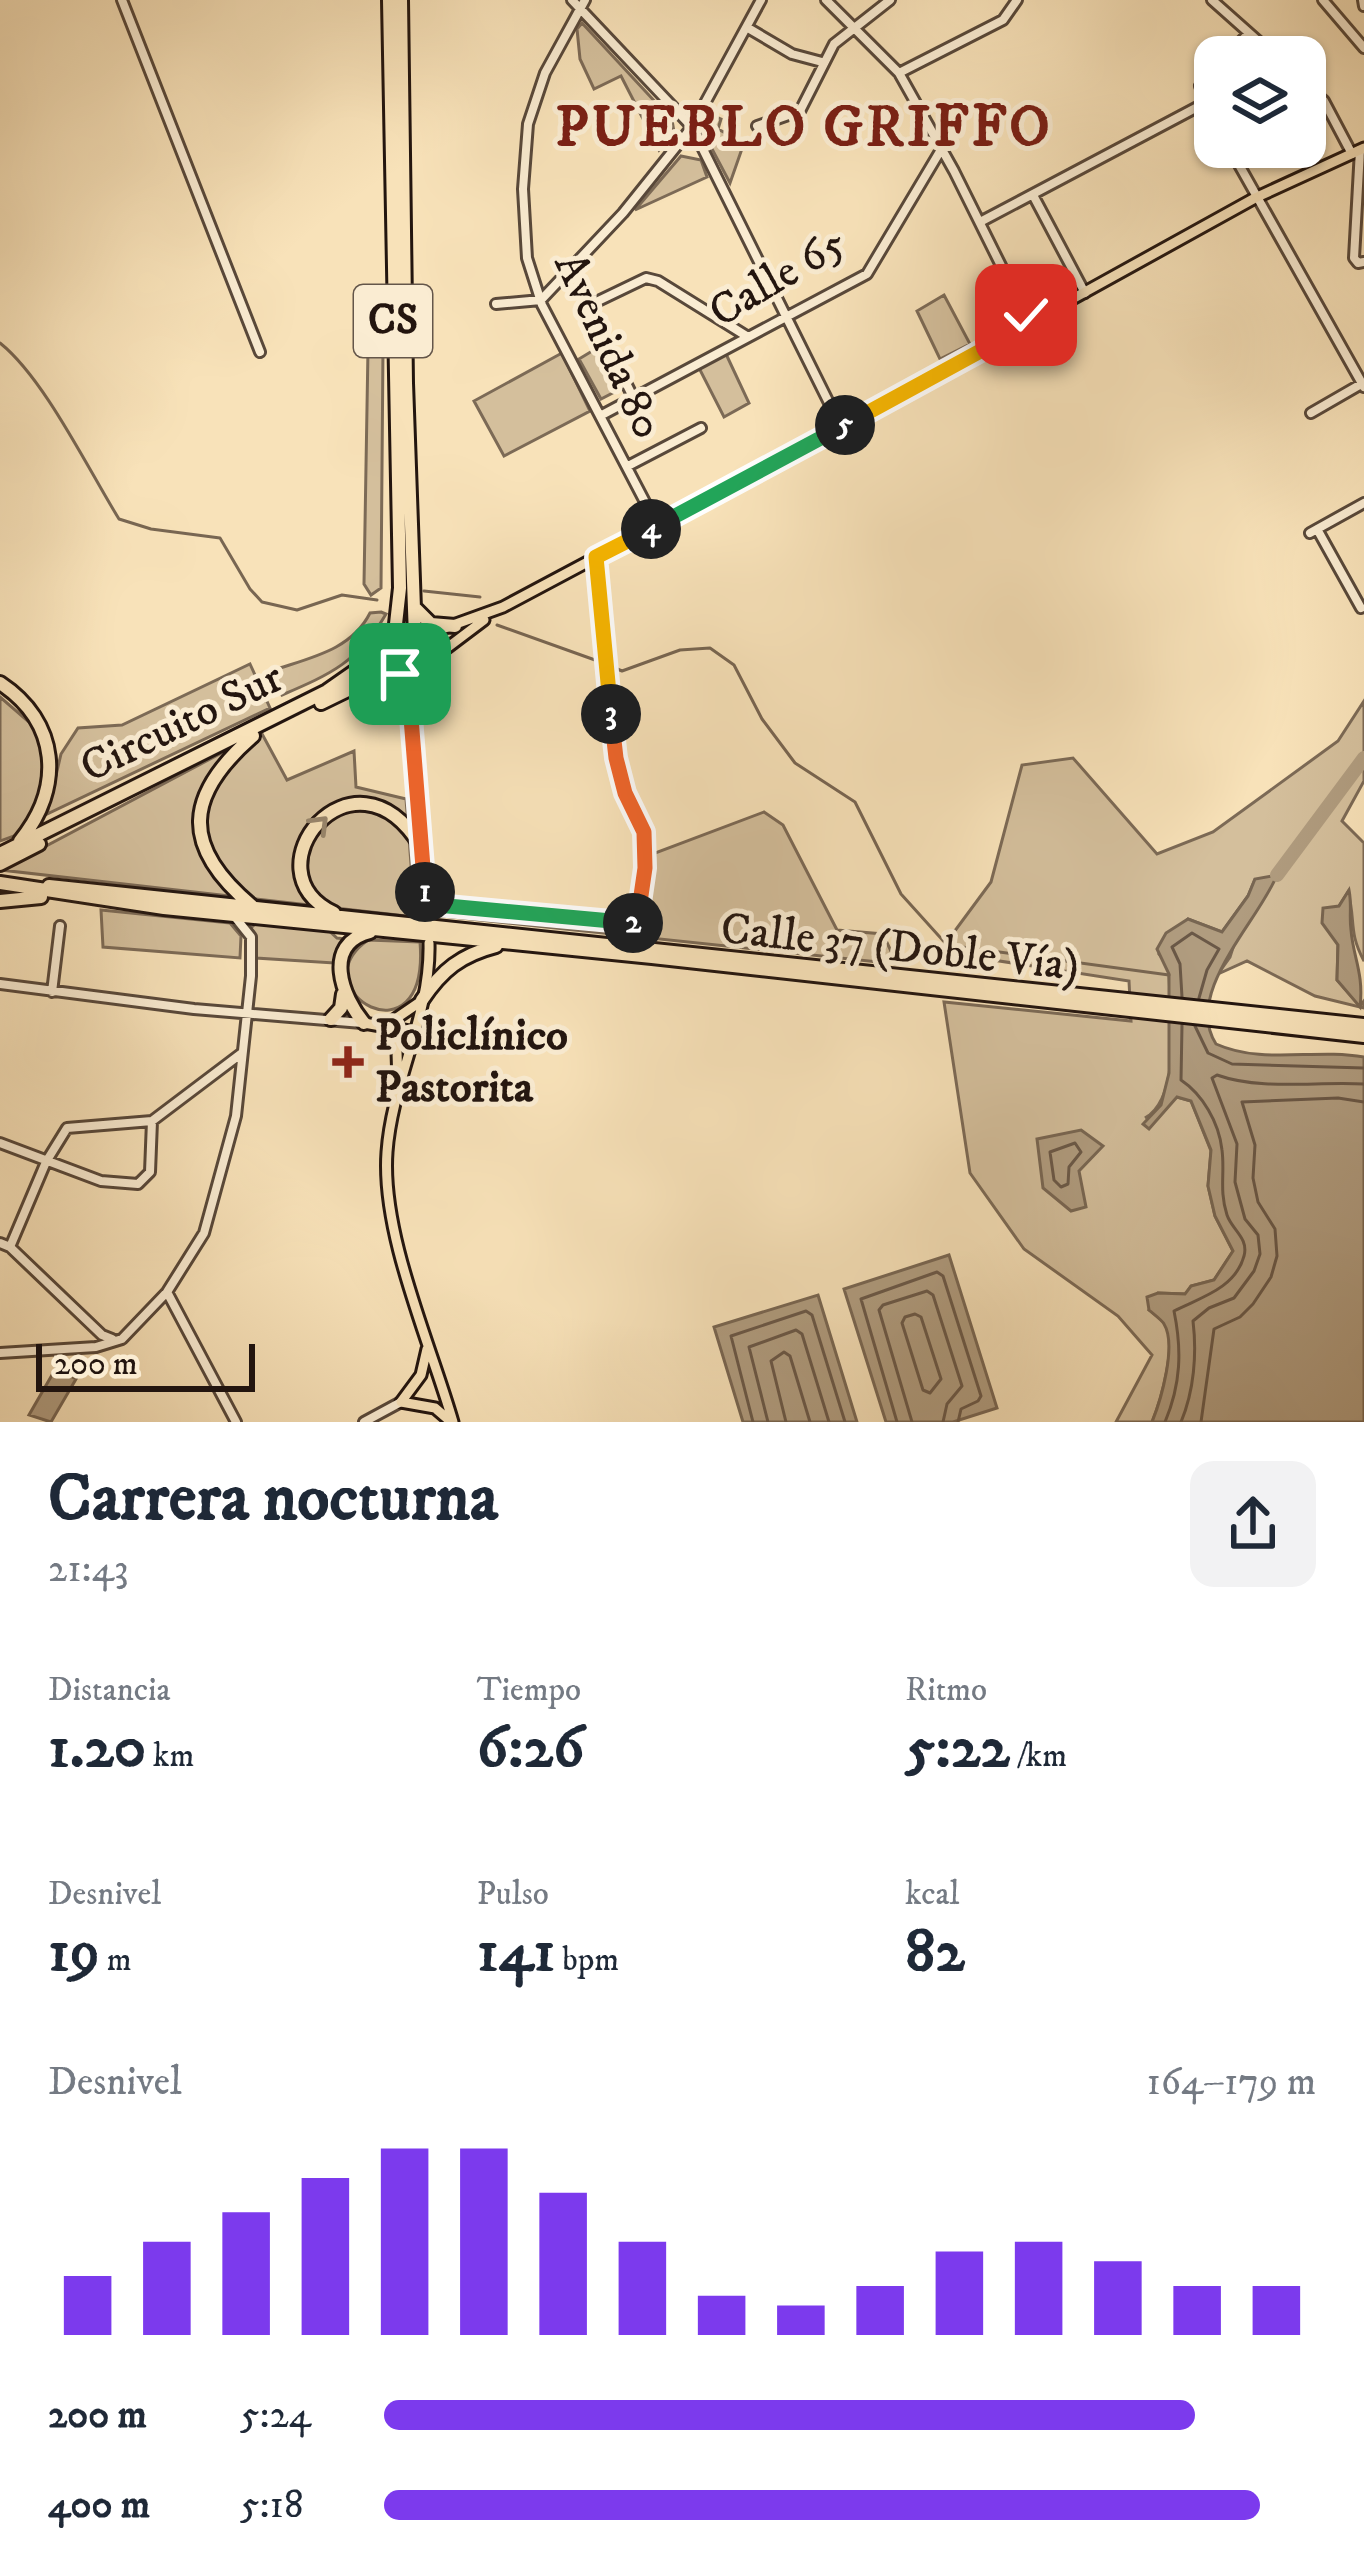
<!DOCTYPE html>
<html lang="es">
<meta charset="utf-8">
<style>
:root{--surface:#fff;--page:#f2f2f3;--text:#1f2937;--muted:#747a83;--accent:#7c3aed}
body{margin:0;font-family:"IM FELL DW Pica",serif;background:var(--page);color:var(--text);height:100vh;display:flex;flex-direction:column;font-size:45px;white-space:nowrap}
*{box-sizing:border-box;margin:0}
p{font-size:39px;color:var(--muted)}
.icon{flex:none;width:66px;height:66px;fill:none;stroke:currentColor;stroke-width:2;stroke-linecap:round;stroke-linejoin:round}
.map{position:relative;height:1422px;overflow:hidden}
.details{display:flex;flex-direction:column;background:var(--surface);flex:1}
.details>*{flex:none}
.buttons{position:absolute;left:1194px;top:36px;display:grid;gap:24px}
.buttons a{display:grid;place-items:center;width:132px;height:132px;border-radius:24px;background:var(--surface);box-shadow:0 3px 9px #0004;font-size:60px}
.scale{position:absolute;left:36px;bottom:30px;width:219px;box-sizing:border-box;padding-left:12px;border:6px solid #23150f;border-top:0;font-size:33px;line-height:42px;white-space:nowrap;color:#23150f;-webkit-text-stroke:9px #faecd2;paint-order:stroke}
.pin{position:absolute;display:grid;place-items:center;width:102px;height:102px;color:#fff;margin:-51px;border-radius:24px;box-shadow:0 6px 18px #0006}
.km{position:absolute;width:60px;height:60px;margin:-30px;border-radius:50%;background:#222;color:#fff;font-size:33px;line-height:60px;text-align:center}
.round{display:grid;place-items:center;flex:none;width:126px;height:126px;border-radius:24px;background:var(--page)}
.summary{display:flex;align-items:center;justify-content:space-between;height:204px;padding:0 48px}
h1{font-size:66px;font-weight:700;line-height:90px}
.stats{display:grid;grid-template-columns:repeat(3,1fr);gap:18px;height:204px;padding:12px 48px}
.stats div{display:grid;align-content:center}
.stats b{font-size:60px;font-weight:700}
.stats small{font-size:33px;font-weight:400}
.stats p{font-size:33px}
.chart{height:336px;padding:24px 48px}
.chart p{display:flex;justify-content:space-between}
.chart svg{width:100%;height:216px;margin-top:12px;stroke:var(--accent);stroke-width:6}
ul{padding:0 48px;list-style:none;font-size:39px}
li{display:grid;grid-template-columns:192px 144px 1fr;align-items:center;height:90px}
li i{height:30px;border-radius:15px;background:var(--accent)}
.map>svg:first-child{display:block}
</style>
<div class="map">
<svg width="1364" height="1422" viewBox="0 0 1364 1422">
<rect width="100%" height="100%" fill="#f8e2b9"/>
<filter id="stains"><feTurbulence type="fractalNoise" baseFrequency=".00167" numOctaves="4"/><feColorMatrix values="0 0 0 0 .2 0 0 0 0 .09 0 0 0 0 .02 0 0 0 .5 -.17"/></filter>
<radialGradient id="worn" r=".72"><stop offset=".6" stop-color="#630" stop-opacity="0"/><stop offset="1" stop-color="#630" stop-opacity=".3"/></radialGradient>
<!-- green -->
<path fill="#d4bf9c" stroke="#7c6a56" stroke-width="3" d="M582 23 672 120 674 132 659 150 621 76 594 89 580 59 577 29Z
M712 115 721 119 718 129 744 143 730 183 703 132Z
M681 156 701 160 707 177 635 210Z
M944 295 970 344 940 359 917 311Z
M378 340 383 348 381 588 371 595 364 584 368 349Z
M602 345 624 387 601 399 579 359Z
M562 353 590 411 504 456 474 401Z
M726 354 749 403 724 417 699 368Z
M381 612 386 614C358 662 331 674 282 695L271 671C308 658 351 651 370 613Z
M250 664 270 708 47 814 61 754 78 728 122 725Z
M0 697 36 728 46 765 35 807 17 835 0 841Z
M1364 701V781L1342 821 1364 843V961C1348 931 1356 922 1348 892L1339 906 1337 980 1360 1006 1364 1001V1008L1315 996 1247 961 1218 974 1230 957 1255 879 1248 896 1222 932 1188 919 1159 954 1168 965 1169 975C1170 1013 1182 1097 1145 1118L1177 1097 1191 1101 1211 1151 1208 1186 1215 1216 1233 1251 1214 1280 1191 1286 1186 1294 1158 1293 1149 1310C1152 1312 1163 1321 1165 1324 1177 1345 1161 1400 1152 1422H1116L1152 1355 1118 1316 1024 1249 970 1173 944 1002 1131 1021 1129 981 954 954V932L991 882 1022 765 1073 758 1157 854 1213 832 1338 741Z
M261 732 287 780 354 751 356 787 406 799 415 917 1 870Z
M764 812 783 825 837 930 883 934 897 964 441 916 440 907 643 926 648 918 655 853Z
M101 910 230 923 241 936 240 958 103 947Z
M256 923 326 928 337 938 346 939 334 963 256 958 250 929Z
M368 940 420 942C430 1068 297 990 368 940Z"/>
<!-- water -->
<path fill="#b09c7f" stroke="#786652" stroke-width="3" d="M1277 875C1258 922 1183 993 1216 1044 1263 1065 1315 1048 1364 1057V1422H1152C1161 1400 1177 1345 1164 1324 1163 1321 1151 1312 1149 1310L1147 1297 1158 1293 1185 1294 1191 1286 1214 1280 1233 1251 1215 1216 1208 1186 1211 1150 1191 1101 1177 1097 1149 1129 1143 1124 1161 1105 1169 1073V974L1157 949 1166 933 1188 919 1222 932 1248 896 1255 879Z
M1349 890C1352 905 1349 916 1351 930 1353 957 1364 973 1360 1007L1337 980 1338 945 1322 923 1323 908 1339 906Z
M1081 1130 1103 1146 1079 1171 1086 1207 1071 1211 1043 1188 1037 1139Z
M949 1255 997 1408 953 1422H886L844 1289Z
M818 1295 857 1422H743L714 1327Z
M56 1368 76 1379 51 1422 29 1415Z"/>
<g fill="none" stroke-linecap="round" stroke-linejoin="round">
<!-- shore -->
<path stroke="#6a5847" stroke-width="3" d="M1182 997 1180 964 1172 947 1192 933 1219 949 1207 970 1199 998
M1195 1026 1208 1053 1232 1064 1364 1068
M1075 1143 1081 1152 1069 1167 1068 1184 1061 1187 1054 1180 1050 1152Z
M915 1314 921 1317 941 1379 930 1393 923 1390 902 1323 905 1317Z
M753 1422 731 1336 806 1311 812 1315 845 1422
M768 1422 749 1347 796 1330 802 1334 829 1422
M786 1422 771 1361 784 1352 790 1356 810 1422
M897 1422 861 1299 937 1272 943 1276 981 1396 978 1401 961 1409 958 1422
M912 1422 879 1310 883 1305 927 1291 933 1295 962 1386 947 1404 943 1422
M1165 1422C1181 1384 1182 1350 1174 1311 1199 1298 1235 1289 1244 1256 1249 1238 1232 1230 1227 1215 1219 1190 1225 1173 1222 1150 1219 1122 1202 1094 1181 1080L1182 1025
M1181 1422C1194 1391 1197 1354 1193 1321L1209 1308 1234 1298 1254 1271 1260 1254 1258 1235 1245 1219 1235 1182 1237 1144 1212 1078 1217 1075C1262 1091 1317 1081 1364 1084
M1201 1422 1214 1329 1240 1317 1253 1304 1271 1277 1277 1256 1275 1229 1258 1202 1253 1178 1255 1145 1242 1102 1338 1098 1364 1102"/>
<!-- stream -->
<path stroke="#786652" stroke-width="3" d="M0 343C44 378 88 469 119 519L151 529 220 538 250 589 262 602 297 610 342 595 377 600
M424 591 480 597
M497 625 595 660
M615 668 622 671 680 650 710 648 734 665 762 719 795 763 855 802 901 894 947 945 1169 975"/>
<!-- river -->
<path stroke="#b09c7f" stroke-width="14" d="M1277 875 1364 758"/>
<!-- minor casing -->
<g stroke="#58483a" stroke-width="14">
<path id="minor" d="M122 0 260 352
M572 0 692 127 841 427
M585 0 545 73 528 124 523 189 527 258 542 305 657 525
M826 0 899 73 954 171 1030 324
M1212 0 1276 57
M1323 0 1364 48
M1363 0 1364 6
M748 28 792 54 822 62
M1226 57 1249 33
M1215 68 1200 86 1215 121
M899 73 1003 20 1017 0
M1305 84 1324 101 1352 154
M757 126 800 111 834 44 890 0
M1229 147 1364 387
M1360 150 1354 258 1358 263 1364 262
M1033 195 1085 293
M980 222 1205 103
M496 304 541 300 623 213 692 127 761 0
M634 399 592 315 594 303 646 278 658 281 748 337
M1311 413 1363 383
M600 416 867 274 942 148
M628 466 701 428
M1317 529 1361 608
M1310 533 1364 503
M596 557 615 758 625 793 644 833 645 869 637 923 649 948
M426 904 637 923
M0 984 194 1009 362 1023
M52 992 60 926
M0 1143 101 1181 138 1184 150 1172 152 1121
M0 1243 10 1247 102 1335 112 1339
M10 1247 46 1162 67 1128 152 1121 242 1053
M167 1292 236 1422
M0 1353 96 1347 122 1339 167 1292 204 1233 236 1116 251 976V937L235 917
M364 1422 401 1402"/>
</g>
<!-- major casing -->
<g stroke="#23150f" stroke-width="15">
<path id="major" d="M417 638 503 607 841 427 1255 198 1364 148
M427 663 484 620
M400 674 411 718 427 919
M413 712 422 670
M429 943C431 1015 392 1081 387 1152 381 1234 430 1342 453 1422
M364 1023 415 1032
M385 1026 397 1052 398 1083
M385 1026 420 1002
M427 1349 421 1375 401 1402 435 1408 450 1421"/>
</g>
<!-- highway casing -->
<g stroke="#23150f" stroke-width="18">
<path id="highway" d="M389 0 400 588 394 642
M401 0 406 383 415 637
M416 609 431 624 455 626
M388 656a20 20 0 1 1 40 0a20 20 0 1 1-40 0Z
M0 683C59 722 64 787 20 841
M361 684 390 693 408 707
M321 703 360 684 397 673
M0 854 327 691 390 647
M0 864 39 844
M0 883 164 908 652 957 1364 1036
M49 886 1364 1025
M0 901 41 897
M252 906C180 846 185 795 253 736
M334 913C245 871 353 737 420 845
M422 1000C442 970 461 955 496 946
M331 1019 341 1008 343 994
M364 1023C342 997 322 944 370 932"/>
</g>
<!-- minor -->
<use href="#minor" stroke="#faecd2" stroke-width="8"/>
<!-- major -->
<use href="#major" stroke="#f8e2b9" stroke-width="9"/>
<!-- highway -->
<use href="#highway" stroke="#f8e2b9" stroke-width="12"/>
</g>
<!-- one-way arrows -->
<defs><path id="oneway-chevron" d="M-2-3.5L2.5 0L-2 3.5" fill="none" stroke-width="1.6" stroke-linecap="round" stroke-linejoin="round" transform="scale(3)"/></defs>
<use stroke="#98866c" href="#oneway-chevron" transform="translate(320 824) rotate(-45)"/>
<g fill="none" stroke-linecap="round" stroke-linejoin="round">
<!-- split-1 casing -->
<g stroke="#fff" stroke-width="24">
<path id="split-1" d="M400 674 411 718 425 892"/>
</g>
<!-- split-2 casing -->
<g stroke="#fff" stroke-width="24">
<path id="split-2" d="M425 892 426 904 633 923"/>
</g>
<!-- split-3 casing -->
<g stroke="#fff" stroke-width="24">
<path id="split-3" d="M611 714 616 758 625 793 644 832 645 868 637 923H633"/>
</g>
<!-- split-4 casing -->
<g stroke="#fff" stroke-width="24">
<path id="split-4" d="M611 714 596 557 651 529"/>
</g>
<!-- split-5 casing -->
<g stroke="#fff" stroke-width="24">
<path id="split-5" d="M651 529 845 425"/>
</g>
<!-- split-6 casing -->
<g stroke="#fff" stroke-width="24">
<path id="split-6" d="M845 425 1030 324 1026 315"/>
</g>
<!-- split-1 -->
<use href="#split-1" stroke="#f0652b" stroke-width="15"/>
<!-- split-2 -->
<use href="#split-2" stroke="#22a559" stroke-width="15"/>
<!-- split-3 -->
<use href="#split-3" stroke="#f0652b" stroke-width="15"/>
<!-- split-4 -->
<use href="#split-4" stroke="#f5b400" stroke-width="15"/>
<!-- split-5 -->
<use href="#split-5" stroke="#22a559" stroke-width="15"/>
<!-- split-6 -->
<use href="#split-6" stroke="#f5b400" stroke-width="15"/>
</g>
<!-- markers -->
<path fill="#8f2418" stroke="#faecd2" stroke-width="4.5" d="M342 1044h12v12h12v12h-12v12h-12v-12h-12v-12h12z"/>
<g text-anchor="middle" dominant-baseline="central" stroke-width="10" stroke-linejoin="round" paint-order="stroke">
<!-- shield labels -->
<rect fill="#faecd2" stroke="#64564a" stroke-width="3" x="354" y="285" width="78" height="72" rx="9"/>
<g font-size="42" font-weight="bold" fill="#23150f">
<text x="393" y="321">CS</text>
</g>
<!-- street labels -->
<g font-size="45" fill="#23150f" stroke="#faecd2">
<text transform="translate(778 278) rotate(-31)">Calle 65</text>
<text transform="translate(608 346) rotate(65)">Avenida 80</text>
<text transform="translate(182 723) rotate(-26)">Circuito Sur</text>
<text transform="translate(900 948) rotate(6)">Calle 37 (Doble Vía)</text>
</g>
<!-- poi labels -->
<g font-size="45" font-weight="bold" fill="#23150f" stroke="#faecd2" text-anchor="start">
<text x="375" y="1036">Policlínico<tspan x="375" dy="52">Pastorita</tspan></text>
</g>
<!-- district labels -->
<g font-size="57" font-weight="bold" letter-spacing="3" fill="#7a1f14" stroke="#faecd2">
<text x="804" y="128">PUEBLO GRIFFO</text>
</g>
</g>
<rect width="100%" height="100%" filter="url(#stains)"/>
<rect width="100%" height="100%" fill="url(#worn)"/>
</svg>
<div class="buttons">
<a><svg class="icon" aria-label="layers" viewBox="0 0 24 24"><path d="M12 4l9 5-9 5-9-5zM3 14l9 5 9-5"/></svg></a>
</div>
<div class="scale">200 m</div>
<div class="pin" style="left:400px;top:674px;background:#1e9e55"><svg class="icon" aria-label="arrive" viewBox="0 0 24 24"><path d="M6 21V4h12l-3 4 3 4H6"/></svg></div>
<div class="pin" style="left:1026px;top:315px;background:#d93025"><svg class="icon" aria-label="check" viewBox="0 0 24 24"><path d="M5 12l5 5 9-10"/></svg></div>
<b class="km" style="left:425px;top:892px">1</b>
<b class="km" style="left:633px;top:923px">2</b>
<b class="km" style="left:611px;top:714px">3</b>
<b class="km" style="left:651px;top:529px">4</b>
<b class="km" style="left:845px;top:425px">5</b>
</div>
<section class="details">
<div class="summary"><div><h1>Carrera nocturna</h1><p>21:43</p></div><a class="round"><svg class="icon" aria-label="share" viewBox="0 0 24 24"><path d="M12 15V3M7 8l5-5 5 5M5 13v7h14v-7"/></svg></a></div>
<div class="stats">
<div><p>Distancia</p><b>1.20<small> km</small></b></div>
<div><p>Tiempo</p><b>6:26</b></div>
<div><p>Ritmo</p><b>5:22<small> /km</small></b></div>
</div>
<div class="stats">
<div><p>Desnivel</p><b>19<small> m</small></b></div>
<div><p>Pulso</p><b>141<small> bpm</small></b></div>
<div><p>kcal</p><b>82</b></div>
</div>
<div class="chart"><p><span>Desnivel</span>164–179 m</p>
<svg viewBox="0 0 160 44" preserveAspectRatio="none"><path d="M5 44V32M15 44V25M25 44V19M35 44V12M45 44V6M55 44V6M65 44V15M75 44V25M85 44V36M95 44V38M105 44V34M115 44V27M125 44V25M135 44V29M145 44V34M155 44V34"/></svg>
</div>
<ul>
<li><b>200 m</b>5:24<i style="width:87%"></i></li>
<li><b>400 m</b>5:18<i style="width:94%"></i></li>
</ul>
</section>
